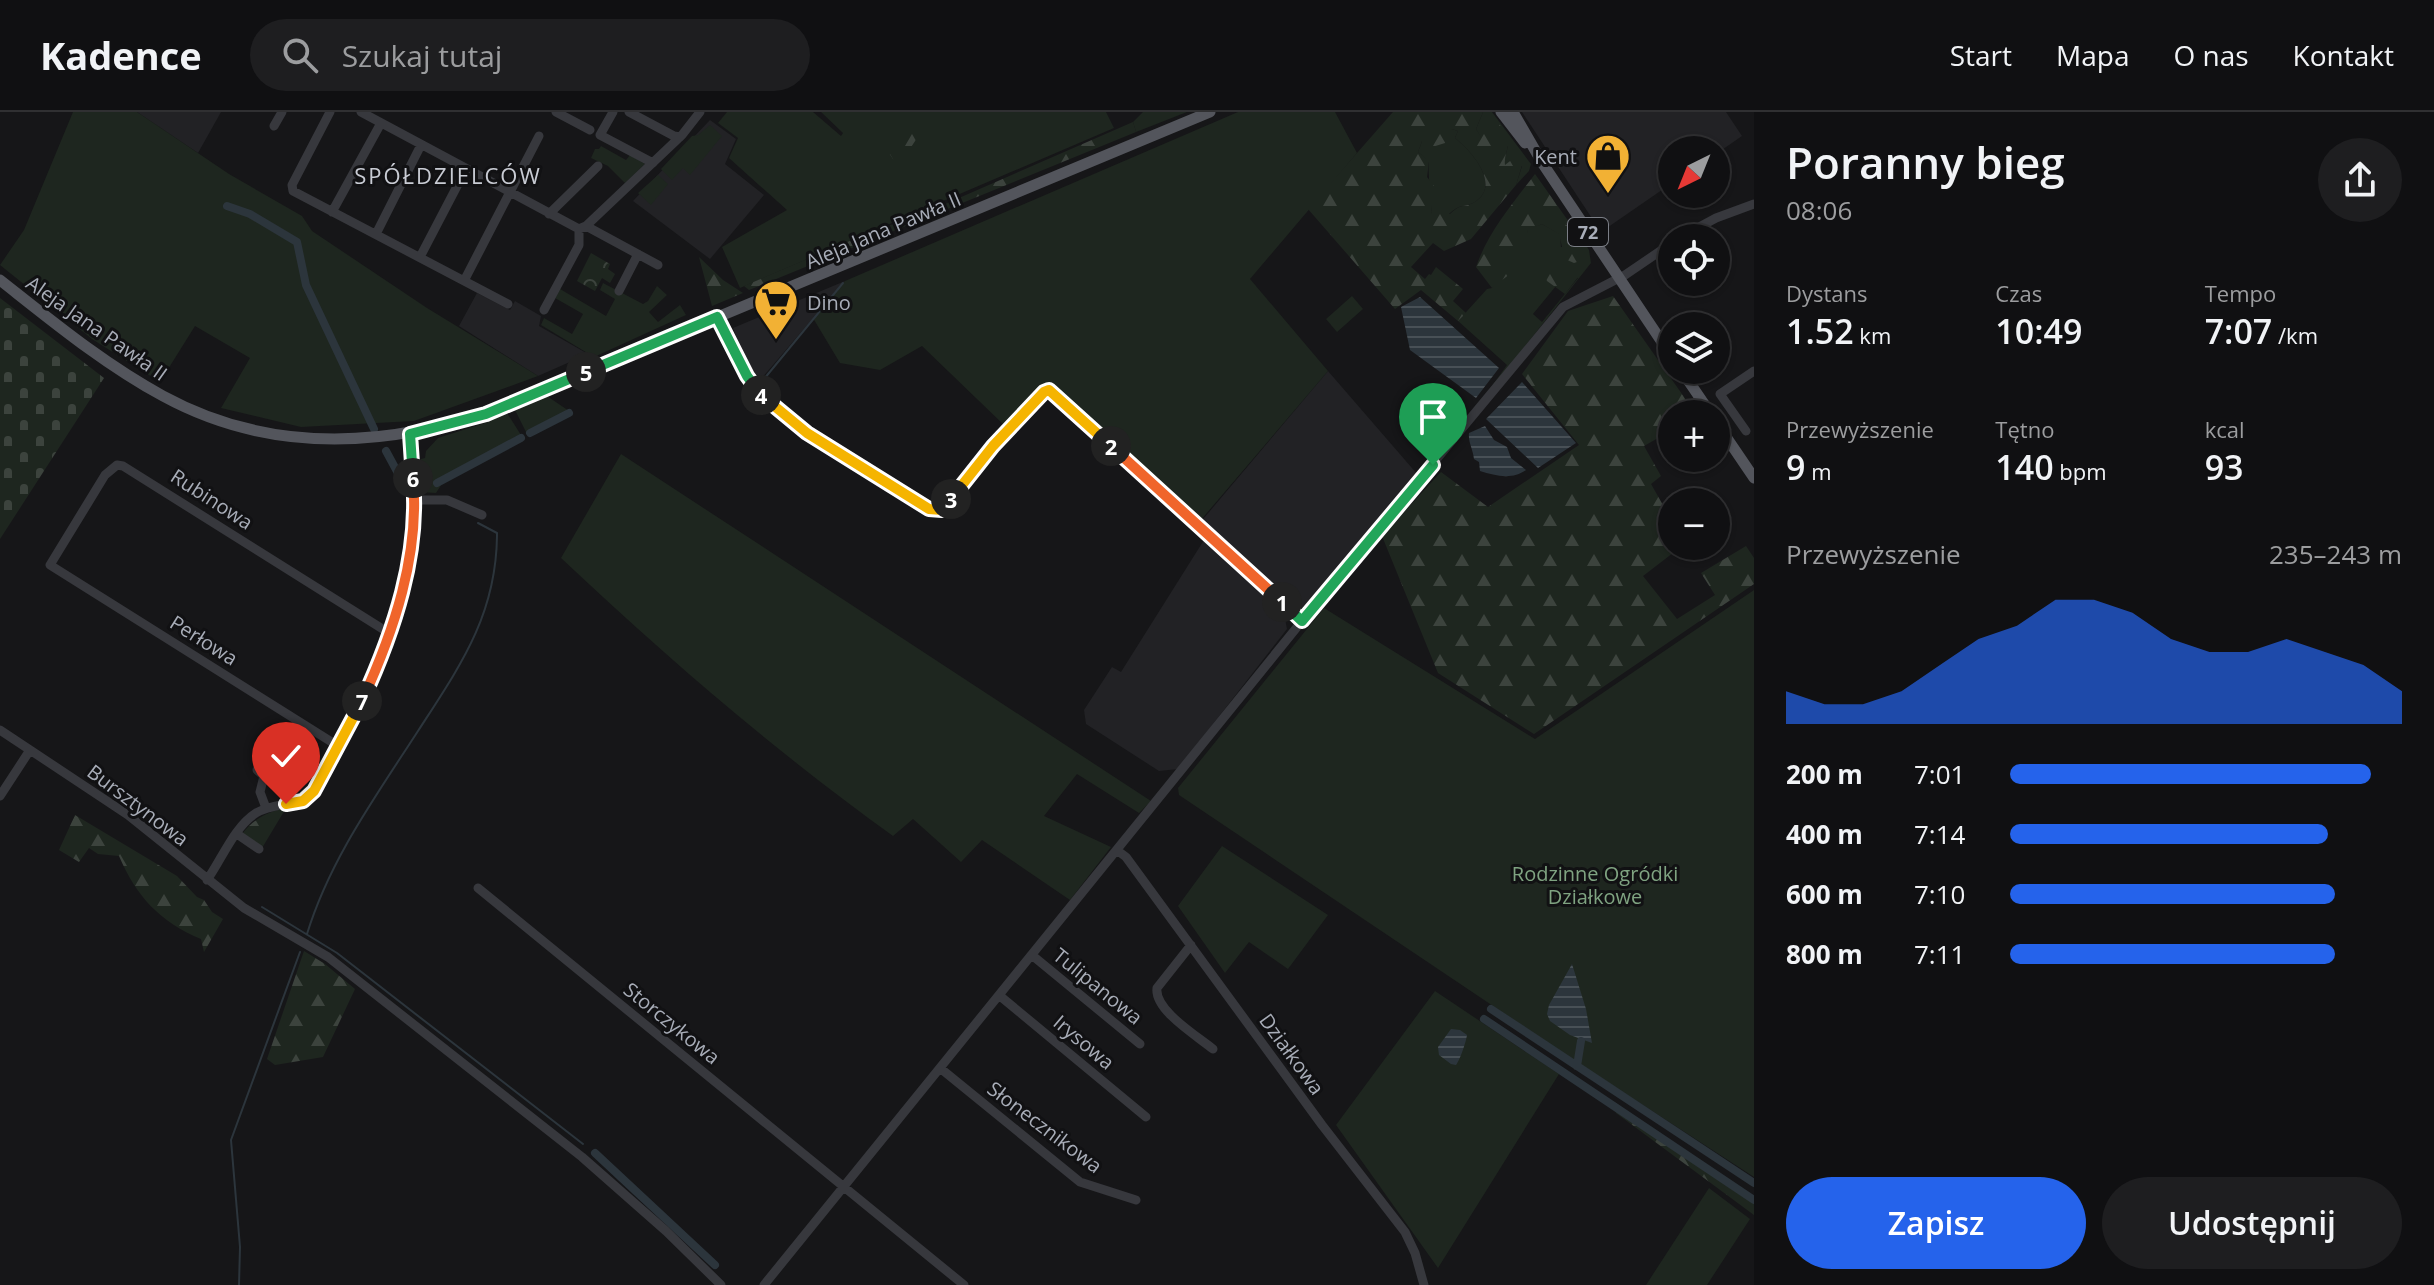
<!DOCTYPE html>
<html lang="pl">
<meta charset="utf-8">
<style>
:root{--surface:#101012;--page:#1e1e20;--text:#f1f3f6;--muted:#9c9d9f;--line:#303032;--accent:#2563eb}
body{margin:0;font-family:"Open Sans",sans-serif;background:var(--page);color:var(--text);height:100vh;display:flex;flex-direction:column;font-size:30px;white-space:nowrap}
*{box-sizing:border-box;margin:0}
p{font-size:26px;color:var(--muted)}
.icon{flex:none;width:44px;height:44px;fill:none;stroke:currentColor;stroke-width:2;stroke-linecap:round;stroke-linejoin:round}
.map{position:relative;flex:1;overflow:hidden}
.side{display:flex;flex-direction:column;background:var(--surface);width:680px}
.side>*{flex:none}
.needle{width:52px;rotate:223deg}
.buttons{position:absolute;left:1658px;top:24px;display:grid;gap:16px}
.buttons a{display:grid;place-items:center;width:72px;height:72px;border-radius:50%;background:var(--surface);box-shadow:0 2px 6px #0004,0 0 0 2px var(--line);font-size:40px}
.pin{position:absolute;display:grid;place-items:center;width:68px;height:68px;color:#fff;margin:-82px -34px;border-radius:50% 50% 50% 0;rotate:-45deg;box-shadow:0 0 8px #0007}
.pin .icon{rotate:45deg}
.km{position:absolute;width:40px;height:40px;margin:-20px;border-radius:50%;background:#222;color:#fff;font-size:22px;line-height:40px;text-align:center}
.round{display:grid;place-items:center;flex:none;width:84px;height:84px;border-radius:42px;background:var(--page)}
.overview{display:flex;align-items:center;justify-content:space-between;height:136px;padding:0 32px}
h1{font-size:44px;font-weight:600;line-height:60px}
.metrics{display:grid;grid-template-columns:repeat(3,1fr);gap:12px;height:136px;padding:8px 32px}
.metrics div{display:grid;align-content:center}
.metrics b{font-size:34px;font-weight:600}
.metrics small{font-size:22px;font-weight:400}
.metrics p{font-size:22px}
.chart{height:224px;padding:16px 32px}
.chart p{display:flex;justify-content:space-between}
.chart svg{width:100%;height:144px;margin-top:8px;fill:var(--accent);opacity:.7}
.primary-button{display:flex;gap:16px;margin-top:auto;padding:16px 32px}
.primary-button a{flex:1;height:92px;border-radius:48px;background:var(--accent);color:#fff;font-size:32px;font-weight:600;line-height:92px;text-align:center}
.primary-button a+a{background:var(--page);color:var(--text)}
ul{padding:0 32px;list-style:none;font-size:26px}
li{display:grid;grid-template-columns:128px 96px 1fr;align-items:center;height:60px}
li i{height:20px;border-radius:10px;background:var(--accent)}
header{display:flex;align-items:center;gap:48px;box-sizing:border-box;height:112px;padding:0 40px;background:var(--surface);border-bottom:2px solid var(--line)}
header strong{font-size:38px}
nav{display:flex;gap:44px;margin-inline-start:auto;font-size:28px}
.search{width:560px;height:72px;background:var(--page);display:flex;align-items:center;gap:20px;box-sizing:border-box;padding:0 28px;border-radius:44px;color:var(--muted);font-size:30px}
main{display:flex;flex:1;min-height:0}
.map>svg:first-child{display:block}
</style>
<header>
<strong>Kadence</strong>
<div class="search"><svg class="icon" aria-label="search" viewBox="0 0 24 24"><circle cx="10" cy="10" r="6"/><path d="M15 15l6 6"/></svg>Szukaj tutaj</div>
<nav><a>Start</a><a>Mapa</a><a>O nas</a><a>Kontakt</a></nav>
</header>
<main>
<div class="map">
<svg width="1754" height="1173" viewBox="0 0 1754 1173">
<defs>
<pattern id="forest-firs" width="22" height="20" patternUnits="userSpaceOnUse" patternTransform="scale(2)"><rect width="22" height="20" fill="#1e261f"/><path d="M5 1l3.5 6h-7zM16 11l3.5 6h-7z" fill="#3c433d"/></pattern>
<pattern id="cemetery-stones" width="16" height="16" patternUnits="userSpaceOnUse" patternTransform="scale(2)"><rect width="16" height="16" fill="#1e261f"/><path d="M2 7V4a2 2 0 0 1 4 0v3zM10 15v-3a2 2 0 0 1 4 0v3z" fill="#3c433d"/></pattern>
<pattern id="park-crowns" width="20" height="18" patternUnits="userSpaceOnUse" patternTransform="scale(2)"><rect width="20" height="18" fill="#1e261f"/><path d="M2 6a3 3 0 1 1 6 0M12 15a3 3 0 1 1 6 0" fill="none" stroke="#3c433d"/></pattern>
<pattern id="water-rules" width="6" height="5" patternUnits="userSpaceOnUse" patternTransform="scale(2)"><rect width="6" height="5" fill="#2c353c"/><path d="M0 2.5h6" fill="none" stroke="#485056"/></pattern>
</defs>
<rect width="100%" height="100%" fill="#161618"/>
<!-- built -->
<path fill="#222225" d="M137 0H221L198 41Z
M1522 0H1726L1742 24 1716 42V38H1672V71L1601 120Z
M710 8 736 27 725 52 764 83 710 147 633 89Z
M845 169 760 268 732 229 737 227 733 216Z
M477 181 510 198 515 189 541 204 539 214 588 242 538 264 459 214Z
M1328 259 1418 363 1301 498 1199 412Z
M1204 428 1283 496 1287 517 1178 657 1159 659 1086 612 1084 598 1112 555 1121 560Z"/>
<!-- green -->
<path fill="#1e261f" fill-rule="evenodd" d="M73 0H137L229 62 302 104 312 119 427 196 538 264 414 309 301 315 221 296 250 246 195 214 160 270 92 227 0 153 24 118Z
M727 0H813L841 24 843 21 821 0H1106L1114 16 740 176 722 135 787 98 729 46 738 26 718 11Z
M1143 0H1187L1136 20 1133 10Z
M1238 0H1335L1357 41 1250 167 1328 259 1200 409 1049 272 1005 314 922 234 880 258 840 251 813 206 845 169Z
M1483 0H1492L1531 52 1529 59 1516 73 1522 54H1505L1504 49 1508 34 1481 26 1476 17Z
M710 13 722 24 690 63 683 56 672 68 661 57 692 24 698 23Z
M1452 17 1458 19 1455 26C1472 39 1503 75 1473 91 1462 96 1462 91 1449 102H1431C1433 84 1427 68 1429 50L1418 40 1422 29Z
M601 34 626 48 630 43 645 52 625 71 608 54 591 46 595 37H599Z
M658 63 668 72 651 93 638 81Z
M1542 112 1560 122 1561 135 1584 134 1573 116 1575 115 1589 138 1591 151 1476 296 1507 253 1458 209 1487 177 1492 176 1523 134 1528 117ZM1552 158 1578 166 1542 210 1533 202 1556 174Z
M603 171 643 192 648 189 657 174 667 183 649 200 658 210 680 193 686 203 594 245 541 213 544 206 572 222 583 202 555 186 560 177 606 204 615 187 600 178Z
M1352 184 1363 197 1337 220 1326 207Z
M547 284 569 299 526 320 515 298Z
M507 301 521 323 445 367 436 381 421 380V347L425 346 426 339 438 326 488 310Z
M621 342 1151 689 1139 701 1077 662 1044 704 1111 735 1070 788 982 728 961 750 913 707 893 724C776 640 666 545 561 446Z
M1754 478V1065L1572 947 1179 683 1178 676 1324 496 1535 627Z
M1222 734 1328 803 1288 857 1249 830 1225 861 1178 794Z
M1435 879 1559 962 1438 1156 1336 1013Z
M1709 1076 1750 1107 1707 1173H1646Z"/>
<!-- forest -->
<path fill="url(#forest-firs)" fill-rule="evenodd" d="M917 0H934L902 49 893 47 889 41Z
M1393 0H1483L1476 17 1481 25 1491 3C1499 12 1508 20 1508 33 1507 40 1504 45 1505 53L1514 46 1522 53 1516 73 1471 127 1444 139 1433 131 1411 155 1425 167 1429 162 1431 163 1436 155 1463 177 1453 189 1466 201 1458 209 1421 178 1395 197 1308 97ZM1452 17 1458 19 1455 26C1472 39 1503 75 1473 91 1462 96 1462 91 1450 102H1431L1434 74 1427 65 1429 49 1418 40 1422 29 1429 36 1445 31Z
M1133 10 1136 20 749 178 744 174 866 122 927 100Z
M1535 62 1569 110 1566 112 1570 118 1573 116 1584 134 1586 147 1574 151 1565 147 1559 122 1542 112 1528 118 1520 154 1492 176 1476 155C1488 120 1513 91 1535 62Z
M699 145 723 168 743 181 712 194Z
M1552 157 1578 165 1565 182 1547 169 1545 164Z
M1613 184 1696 302H1672V318L1644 334 1661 364 1651 372 1672 409V434H1682L1643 464 1677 507 1715 483 1701 461 1746 434 1754 446V472L1534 622 1438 561 1382 424 1441 360 1488 395 1579 333 1522 262 1568 199Z
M286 696 262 736 242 722C254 707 267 700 286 696Z
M75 703 177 764 197 785 204 788 212 800 223 807 204 840 201 827C160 810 136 784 119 744L98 742 89 736 79 750 59 738Z
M304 839 325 852 355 877 323 945 275 953 267 947Z
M1614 990 1754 1085V1103L1616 1001Z"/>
<!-- cemetery -->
<path fill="url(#cemetery-stones)" d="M0 186 104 266 0 427Z"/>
<!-- park -->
<path fill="url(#park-crowns)" d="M591 141 610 152 608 157 615 162 610 171 602 166 595 179 577 169Z"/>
<!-- water -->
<path fill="url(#water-rules)" d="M1420 185 1499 256 1476 286 1410 238 1401 195Z
M1522 270 1576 331 1538 356 1486 307Z
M1485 314 1494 328 1507 335 1511 346 1526 358C1512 368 1496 364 1480 359L1479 350 1474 347C1473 337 1468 330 1469 321Z
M1572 852 1586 897 1592 931 1570 923 1550 909 1547 902 1549 893Z
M1451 917 1460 918 1467 923C1466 930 1460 948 1456 953L1451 952 1439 943 1438 935Z"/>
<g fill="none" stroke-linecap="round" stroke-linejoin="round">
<!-- stream -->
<path stroke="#2c353c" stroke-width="2" d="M764 267 843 171
M262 795 337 841 583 1032
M307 822C330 747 376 684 418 619 460 554 496 504 497 424V421L478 411
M239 1173 240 1135 231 1028 300 840"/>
<!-- canal -->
<path stroke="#2c353c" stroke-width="8" d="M227 94 250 102 297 130 306 173 374 317
M530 321 569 301
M386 339 399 363
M437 371 521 326
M1491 897 1754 1071
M1484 907 1754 1088
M1577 954 1581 929
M595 1041 715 1153"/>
<!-- minor -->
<path stroke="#37383d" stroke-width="9" d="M330 0 292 73 293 79 508 192
M361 0 579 117 586 114 682 23 700 0
M556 0 590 18
M613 0 600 23 653 51
M629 0 674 24 680 25
M274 14 282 0
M332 100 381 11
M549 102 598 54
M586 114 658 153
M376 122 421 33
M1679 126 1716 106 1754 92
M420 145 466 57
M465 167 539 24
M619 179 638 142
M544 198 579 133V117
M717 205 747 264 762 284 807 321 936 399 942 398 993 334 1044 280 1053 279 1302 509
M1746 319 1720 282 1754 259
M415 388H447L482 403
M0 618 128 703 244 796 328 845 582 1045 666 1119 721 1173
M338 634 50 453 105 363 117 353 123 354 389 521
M257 658 264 664 260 680 266 696
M0 684 30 638
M237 722 259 737
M1118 739 1126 745 1322 1013 1405 1120 1415 1141 1424 1173
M207 768C222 747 234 715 256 701 276 689 298 696 314 679 360 601 407 506 414 415 417 384 412 353 410 322
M478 776 964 1173
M1191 833 1157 876C1154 898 1197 924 1213 937
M1033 844 1140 932
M1000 884 1146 1005
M940 956 1080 1070 1136 1088
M764 1173 1302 509 1563 195 1625 163 1672 131"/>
<!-- major -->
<path stroke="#53555c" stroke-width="11" d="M1501 0 1525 31
M1513 0 1543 52 1672 245
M0 168C52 209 104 252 163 284 273 344 395 336 509 292L1210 0
M1681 258 1711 302
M1716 310 1754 366"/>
</g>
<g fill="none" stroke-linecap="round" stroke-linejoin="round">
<!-- split-1 casing -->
<g stroke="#fff" stroke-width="16">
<path id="split-1" d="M1282 490 1302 509 1433 353"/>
</g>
<!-- split-2 casing -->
<g stroke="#fff" stroke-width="16">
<path id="split-2" d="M1111 334 1282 490"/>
</g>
<!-- split-3 casing -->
<g stroke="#fff" stroke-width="16">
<path id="split-3" d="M951 387 993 334 1044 280 1049 278 1111 334"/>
</g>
<!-- split-4 casing -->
<g stroke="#fff" stroke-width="16">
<path id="split-4" d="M761 283 807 321 929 397 942 398 951 387"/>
</g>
<!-- split-5 casing -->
<g stroke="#fff" stroke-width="16">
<path id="split-5" d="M586 260 717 205 747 264 761 283"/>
</g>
<!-- split-6 casing -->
<g stroke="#fff" stroke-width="16">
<path id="split-6" d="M413 366 410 322 486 302 586 260"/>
</g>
<!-- split-7 casing -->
<g stroke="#fff" stroke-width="16">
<path id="split-7" d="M362 589C394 519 420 443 413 366"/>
</g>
<!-- split-8 casing -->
<g stroke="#fff" stroke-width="16">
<path id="split-8" d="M286 692 303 689 314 679 362 589"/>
</g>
<!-- split-1 -->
<use href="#split-1" stroke="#22a559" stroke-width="10"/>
<!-- split-2 -->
<use href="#split-2" stroke="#f0652b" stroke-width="10"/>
<!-- split-3 -->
<use href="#split-3" stroke="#f5b400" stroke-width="10"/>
<!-- split-4 -->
<use href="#split-4" stroke="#f5b400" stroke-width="10"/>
<!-- split-5 -->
<use href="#split-5" stroke="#22a559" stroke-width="10"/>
<!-- split-6 -->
<use href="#split-6" stroke="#22a559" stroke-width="10"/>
<!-- split-7 -->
<use href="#split-7" stroke="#f0652b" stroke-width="10"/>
<!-- split-8 -->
<use href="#split-8" stroke="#f5b400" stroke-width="10"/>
</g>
<!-- icons -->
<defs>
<g id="shop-pin" transform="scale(2.3)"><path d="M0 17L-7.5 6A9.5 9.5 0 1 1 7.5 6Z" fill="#f2b134" stroke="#111113"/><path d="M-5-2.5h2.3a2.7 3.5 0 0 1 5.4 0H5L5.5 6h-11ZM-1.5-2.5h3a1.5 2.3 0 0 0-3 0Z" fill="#111"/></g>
<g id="supermarket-pin" transform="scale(2.3)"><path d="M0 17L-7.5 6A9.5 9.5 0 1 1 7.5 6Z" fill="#f2b134" stroke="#111113"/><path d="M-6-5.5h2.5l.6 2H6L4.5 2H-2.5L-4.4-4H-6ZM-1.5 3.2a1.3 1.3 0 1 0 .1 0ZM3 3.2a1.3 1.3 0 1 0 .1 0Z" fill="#111"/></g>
</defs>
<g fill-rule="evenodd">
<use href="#shop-pin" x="1608" y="44"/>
<use href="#supermarket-pin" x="776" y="190"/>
</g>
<g text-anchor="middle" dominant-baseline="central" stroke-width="6" stroke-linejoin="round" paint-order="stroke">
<!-- shield labels -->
<rect fill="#111113" stroke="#7b7e86" stroke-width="2" x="1568" y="106" width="40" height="28" rx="6"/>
<g font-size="18" font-weight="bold" fill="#a8adb8">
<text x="1588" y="120">72</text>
</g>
<!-- poi labels -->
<g font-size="20" fill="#a8adb8" stroke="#111113" text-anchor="end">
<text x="1577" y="44">Kent</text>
<text x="807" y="190" text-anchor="start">Dino</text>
</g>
<!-- street labels -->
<g font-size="20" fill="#a8adb8" stroke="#111113">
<text transform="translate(883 118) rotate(-23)">Aleja Jana Pawła II</text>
<text transform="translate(97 216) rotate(35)">Aleja Jana Pawła II</text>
<text transform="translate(212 387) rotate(33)">Rubinowa</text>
<text transform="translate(204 528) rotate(32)">Perłowa</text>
<text transform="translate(138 693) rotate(37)">Bursztynowa</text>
<text transform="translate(1098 874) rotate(39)">Tulipanowa</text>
<text transform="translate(672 911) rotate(39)">Storczykowa</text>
<text transform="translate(1084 930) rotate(40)">Irysowa</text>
<text transform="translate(1292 942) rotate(54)">Działkowa</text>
<text transform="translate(1045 1015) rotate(37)">Słonecznikowa</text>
</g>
<!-- park labels -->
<g font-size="20" fill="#7fa381" stroke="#111113">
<text x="1595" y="761">Rodzinne Ogródki<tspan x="1595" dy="23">Działkowe</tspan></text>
</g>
<!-- neighbourhood labels -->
<g font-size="22" letter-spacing="2" fill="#c9ccd4" stroke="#111113">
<text x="448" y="63">SPÓŁDZIELCÓW</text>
</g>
</g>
</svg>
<div class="buttons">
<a><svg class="needle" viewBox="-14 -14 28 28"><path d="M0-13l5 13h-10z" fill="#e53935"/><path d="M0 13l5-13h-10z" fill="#9c9d9f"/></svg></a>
<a><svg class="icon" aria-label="locate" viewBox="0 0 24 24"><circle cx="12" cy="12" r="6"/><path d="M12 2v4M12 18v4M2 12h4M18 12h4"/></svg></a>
<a><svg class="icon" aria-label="layers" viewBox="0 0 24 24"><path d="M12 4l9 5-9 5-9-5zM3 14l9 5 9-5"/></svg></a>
<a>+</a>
<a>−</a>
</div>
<div class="pin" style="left:1433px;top:353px;background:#1e9e55"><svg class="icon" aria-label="arrive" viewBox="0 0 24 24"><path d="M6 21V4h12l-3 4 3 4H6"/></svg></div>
<div class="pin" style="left:286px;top:692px;background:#d93025"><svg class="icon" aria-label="check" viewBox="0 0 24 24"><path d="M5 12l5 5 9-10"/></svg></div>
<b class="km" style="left:1282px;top:490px">1</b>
<b class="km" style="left:1111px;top:334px">2</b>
<b class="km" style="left:951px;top:387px">3</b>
<b class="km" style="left:761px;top:283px">4</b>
<b class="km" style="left:586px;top:260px">5</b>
<b class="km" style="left:413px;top:366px">6</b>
<b class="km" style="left:362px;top:589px">7</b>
</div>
<section class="side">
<div class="overview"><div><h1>Poranny bieg</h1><p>08:06</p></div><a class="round"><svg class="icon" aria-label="share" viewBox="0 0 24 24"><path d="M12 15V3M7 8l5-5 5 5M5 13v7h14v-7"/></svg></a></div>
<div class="metrics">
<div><p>Dystans</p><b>1.52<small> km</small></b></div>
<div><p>Czas</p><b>10:49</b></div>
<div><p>Tempo</p><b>7:07<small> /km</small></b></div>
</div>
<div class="metrics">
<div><p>Przewyższenie</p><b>9<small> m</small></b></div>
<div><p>Tętno</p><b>140<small> bpm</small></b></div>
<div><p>kcal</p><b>93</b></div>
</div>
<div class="chart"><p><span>Przewyższenie</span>235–243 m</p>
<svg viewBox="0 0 160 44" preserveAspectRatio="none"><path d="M0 44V34L10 38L20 38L30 34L40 26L50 18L60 14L70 6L80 6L90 10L100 18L110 22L120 22L130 18L140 22L150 26L160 34V44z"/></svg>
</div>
<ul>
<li><b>200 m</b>7:01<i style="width:92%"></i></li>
<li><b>400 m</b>7:14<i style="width:81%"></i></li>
<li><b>600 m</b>7:10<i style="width:83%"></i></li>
<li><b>800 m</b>7:11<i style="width:83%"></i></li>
</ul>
<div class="primary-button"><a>Zapisz</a><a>Udostępnij</a></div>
</section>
</main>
